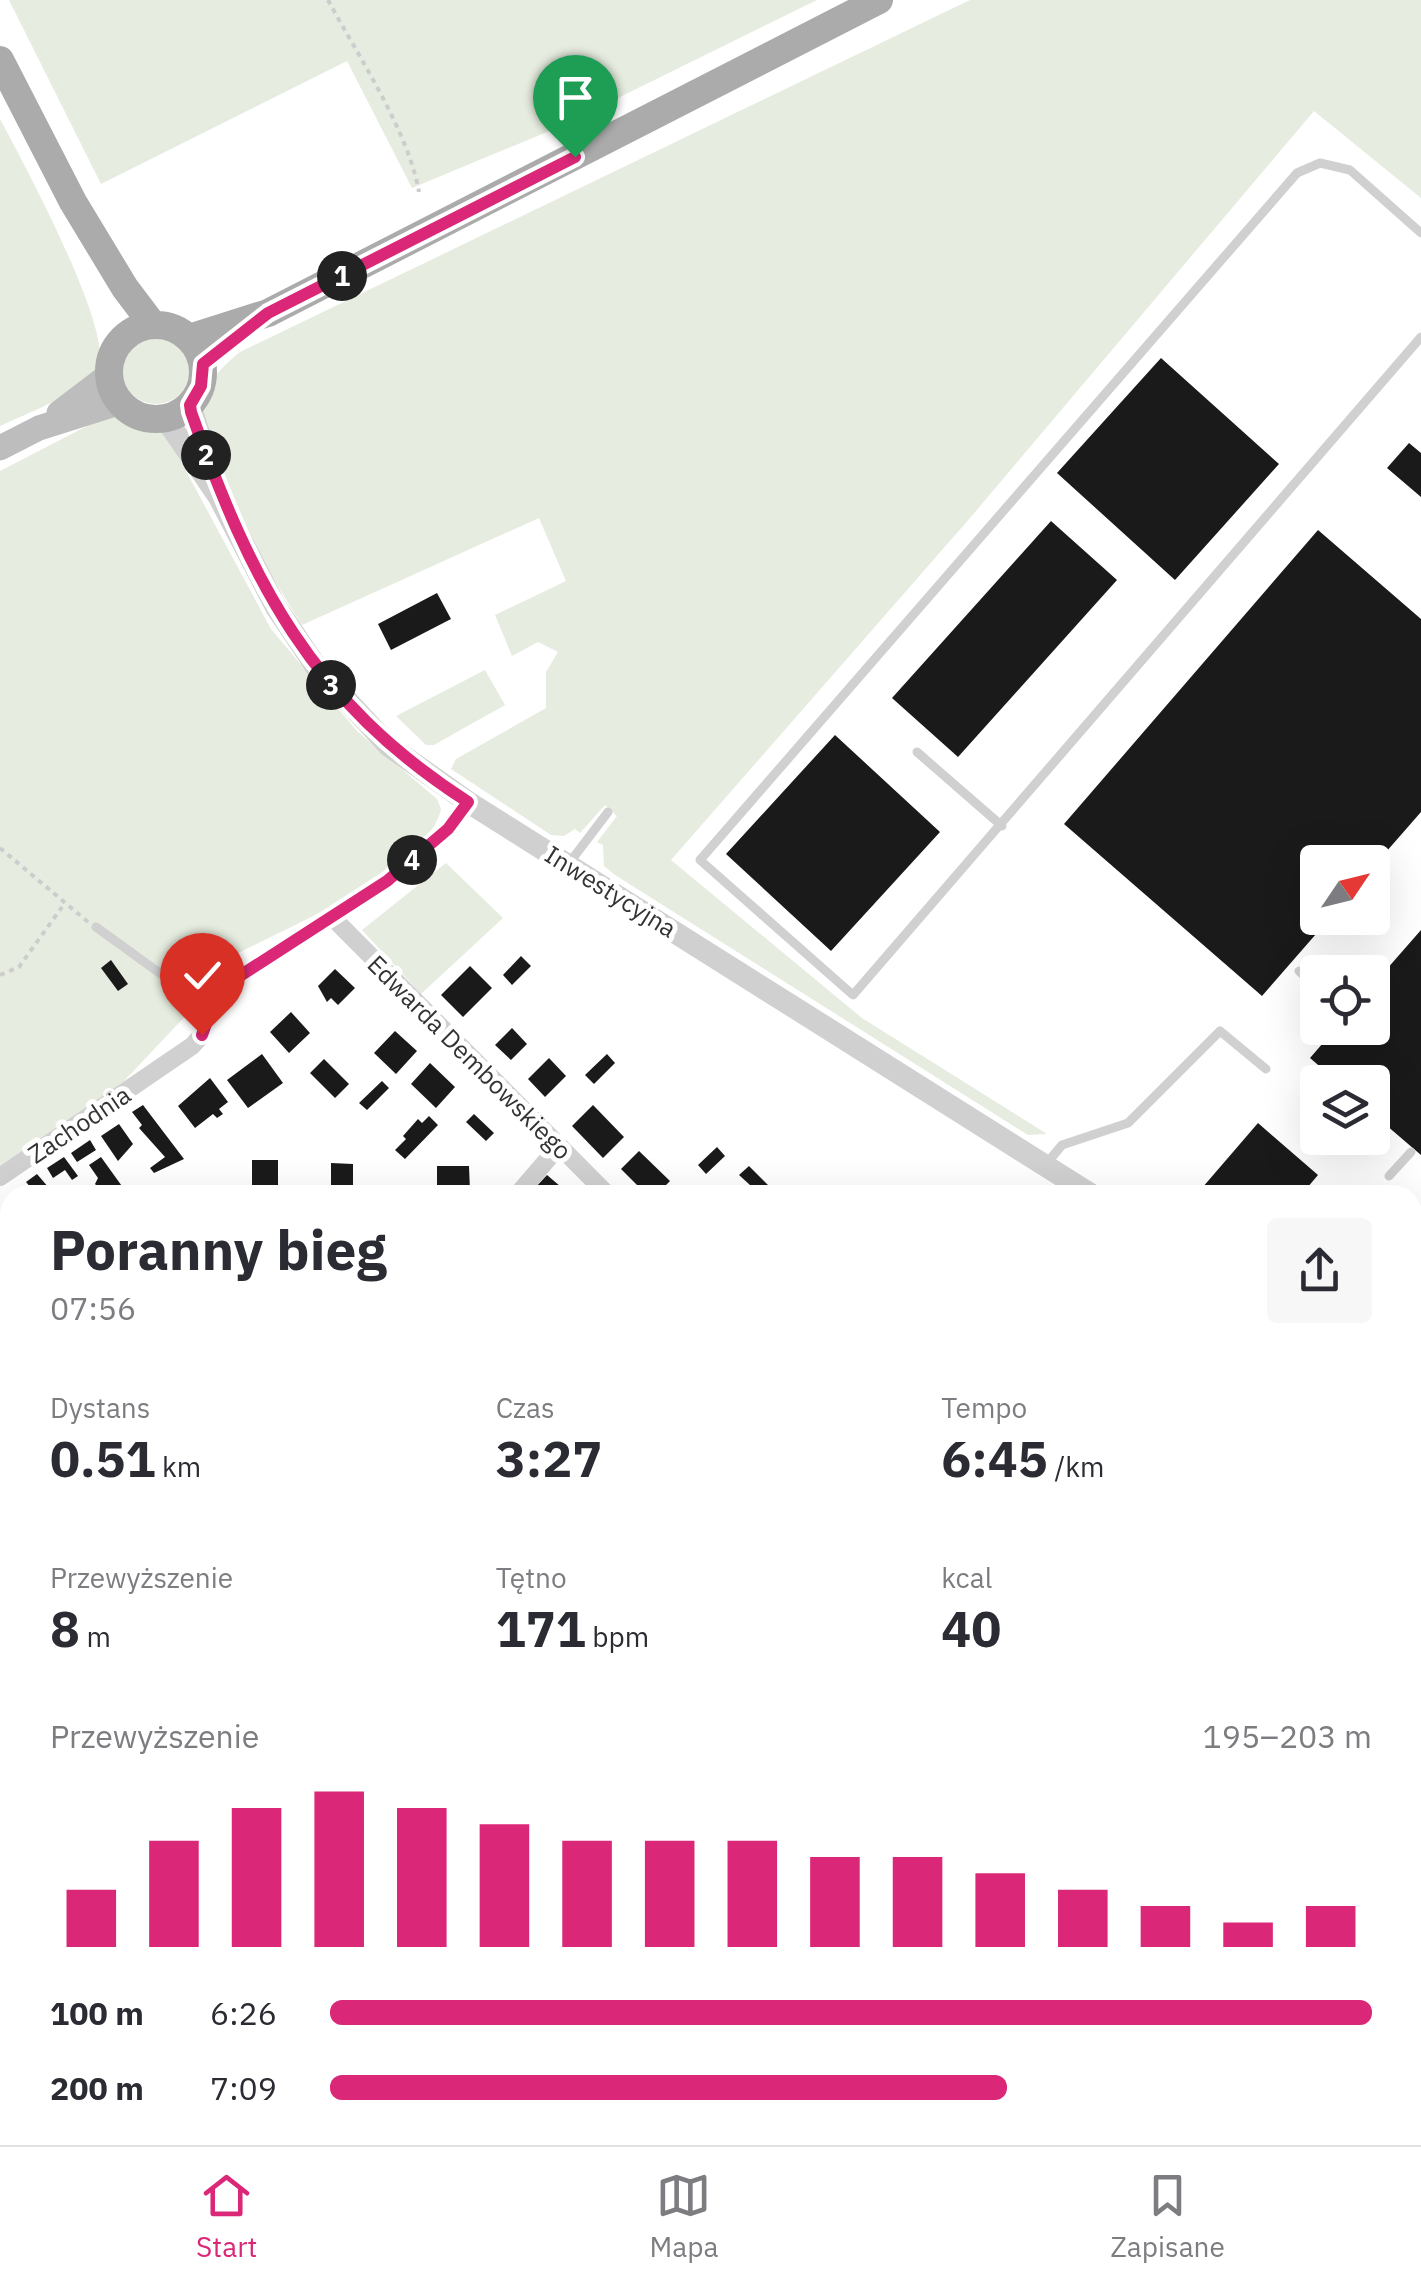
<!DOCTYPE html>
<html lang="pl">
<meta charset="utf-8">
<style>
:root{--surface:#fff;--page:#f7f7f7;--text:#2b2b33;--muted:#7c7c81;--line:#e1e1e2;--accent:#db2777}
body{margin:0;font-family:"IBM Plex Sans",sans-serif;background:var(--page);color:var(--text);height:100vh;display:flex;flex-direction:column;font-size:38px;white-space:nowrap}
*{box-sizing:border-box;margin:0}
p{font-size:32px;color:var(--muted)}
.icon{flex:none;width:55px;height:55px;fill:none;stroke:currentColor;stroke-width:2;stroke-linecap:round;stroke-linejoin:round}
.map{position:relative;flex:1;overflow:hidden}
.panel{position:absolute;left:0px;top:1185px;width:1422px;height:960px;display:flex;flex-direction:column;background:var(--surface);border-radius:30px 30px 0 0;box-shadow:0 10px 40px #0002}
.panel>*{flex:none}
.needle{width:65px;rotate:55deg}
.buttons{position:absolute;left:1300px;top:845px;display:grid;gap:20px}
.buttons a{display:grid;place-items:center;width:90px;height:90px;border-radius:10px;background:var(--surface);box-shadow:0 10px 40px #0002;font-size:50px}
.pin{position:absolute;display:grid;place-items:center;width:85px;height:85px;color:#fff;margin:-102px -42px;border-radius:50% 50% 50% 0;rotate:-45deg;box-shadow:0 0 10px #0007}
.pin .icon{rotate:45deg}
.km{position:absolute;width:50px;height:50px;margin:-25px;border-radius:50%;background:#222;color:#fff;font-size:28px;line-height:50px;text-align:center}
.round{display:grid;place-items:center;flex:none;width:105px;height:105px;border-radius:10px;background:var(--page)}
.overview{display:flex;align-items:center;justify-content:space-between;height:170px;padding:0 50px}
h1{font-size:55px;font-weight:800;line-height:75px}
.metrics{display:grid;grid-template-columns:repeat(3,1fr);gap:15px;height:170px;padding:10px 50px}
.metrics div{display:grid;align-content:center}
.metrics b{font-size:50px;font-weight:800}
.metrics small{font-size:28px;font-weight:400}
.metrics p{font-size:28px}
.chart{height:280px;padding:20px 50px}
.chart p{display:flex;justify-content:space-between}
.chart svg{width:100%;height:180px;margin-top:10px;stroke:var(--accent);stroke-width:6}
ul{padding:0 50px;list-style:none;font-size:32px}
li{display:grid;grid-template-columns:160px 120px 1fr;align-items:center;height:75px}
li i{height:25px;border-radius:12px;background:var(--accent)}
.menu{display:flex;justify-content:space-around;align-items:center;height:140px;border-top:2px solid var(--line);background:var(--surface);font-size:28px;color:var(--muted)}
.menu a{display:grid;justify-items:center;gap:5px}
.menu .selected{color:var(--accent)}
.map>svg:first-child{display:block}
</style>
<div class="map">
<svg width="1421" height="2145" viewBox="0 0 1421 2145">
<rect width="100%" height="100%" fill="#fff"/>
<!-- green -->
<path fill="#e6ecdf" d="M9 0H817L559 127 412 188 347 61 101 184Z
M970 0H1421V198L1314 111 970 518 671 860 862 1018 1047 1134 1028 1135 615 875 604 866 603 845 597 842 617 816 605 805 580 833 575 829 564 836 551 835 451 769 456 759 546 708V672L558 652 538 642 512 656 495 615 566 581 539 518 302 625C276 586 203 458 201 415 199 390 222 366 240 352Z
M0 119C21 158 115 332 98 367 86 392 25 414 0 426Z
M121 369a35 35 0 1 1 70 0a35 35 0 1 1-70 0Z
M116 411 164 430 271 629 357 731 437 799 441 809C426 881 229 950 169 989L190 1011 110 1096 0 1169V471Z
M485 670 505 705 434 745H426L396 716Z
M446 863 503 918 421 994 362 930Z"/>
<!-- building -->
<path fill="#1a1a1a" d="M1161 358 1279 464 1175 580 1057 473Z
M1409 443 1421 453V497L1387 468Z
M1051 521 1117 580 958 757 892 698Z
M1318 530 1421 619V812L1372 868V862H1318V918H1330L1262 996 1064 824Z
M437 593 451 619 391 650 378 624Z
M835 735 940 832 831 951 726 854Z
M1421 930V1155L1372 1113V1082H1338L1310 1058 1336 1028H1372V986Z
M521 956 531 966 512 985 503 975Z
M111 960 128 984 118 991 101 968Z
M470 966 492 988 463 1017 441 995Z
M335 969 355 988 338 1005 331 998 327 1002 318 986Z
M291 1012 310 1033 289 1053 270 1032Z
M512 1028 527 1044 511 1060 495 1045Z
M395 1031 417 1051 396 1074 374 1053Z
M262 1054 283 1083 248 1108 227 1080Z
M607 1054 615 1063 594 1084 585 1075Z
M549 1058 566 1076 545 1097 528 1079Z
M324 1059 349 1084 335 1098 310 1073Z
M430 1063 455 1087 436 1108 411 1084Z
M210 1078 228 1102 219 1109 223 1114 217 1118 213 1114 195 1128 178 1106Z
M382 1081 389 1088 367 1110 359 1103Z
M143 1105 184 1159 154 1173 150 1168 165 1157 139 1128 142 1125 132 1112Z
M593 1105 624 1137 603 1158 572 1126Z
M474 1114 494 1133 486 1141 466 1122Z
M429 1116 438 1125 405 1159 395 1150 406 1139 403 1136 418 1119 422 1123Z
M1258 1123 1318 1175 1301 1195H1196Z
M119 1124 133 1144 118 1161 101 1136Z
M90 1140 96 1150 77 1162 71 1153Z
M717 1147 725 1156 706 1174 698 1165Z
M639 1151 670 1181 656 1195H647L621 1169Z
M64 1157 78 1176 72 1180 65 1170 53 1178 47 1168Z
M101 1157 124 1189 115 1195H106L95 1184 98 1178 89 1165Z
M252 1160H278V1189H252Z
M331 1163 353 1164V1190H331Z
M437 1166H469L470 1191H437Z
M749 1166 769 1186 761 1195 739 1175Z
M37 1174 55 1195H37L26 1182Z
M547 1175 567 1192 564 1195H549L543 1190 539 1194 534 1189Z
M10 1251V1280L4 1285 0 1259Z
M1412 1566 1421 1572V1699L1412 1693Z
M1412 1928 1421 1935V1957L1412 1968Z
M406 2135 459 2140 460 2135H492L490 2145H405Z
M742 2135H766L765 2145H723L724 2140 741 2141Z
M1340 2135H1375L1367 2145H1346L1337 2138Z"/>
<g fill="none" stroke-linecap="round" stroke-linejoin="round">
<!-- path -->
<path stroke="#cdcdcd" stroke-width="4" stroke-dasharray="5 5" stroke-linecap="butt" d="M328 0C358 56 408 130 419 192
M0 848 88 922
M0 975 19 967 62 907"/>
<!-- service -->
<path stroke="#d0d0d0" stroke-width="9" d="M1421 233 1350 170 1320 163 1297 173 700 860 853 995 1421 337
M917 752 1002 826
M570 862 608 812
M96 927 172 982 218 990
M1299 971 1318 989
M1047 1163 1062 1145 1128 1123 1220 1031 1266 1069
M1389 1176 1411 1152"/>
<!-- minor -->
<path stroke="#d0d0d0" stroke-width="18" d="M333 918 608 1195
M0 1177 192 1046 202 1035 218 990 387 881 449 829 468 802
M517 1195 559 1146
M0 1392 10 1409
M0 1643H10
M0 1848H10
M1412 1890 1421 1896
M0 2052H10
M38 2135V2145
M851 2135 866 2145
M1167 2135 1180 2145
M378 2145 379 2135
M590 2145 592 2135
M793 2145 794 2135"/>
<!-- tertiary -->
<path stroke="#d0d0d0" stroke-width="22" d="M190 405 212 474
M165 418 219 497 276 607 317 668 389 746 468 802 1092 1195
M1412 1396 1421 1402"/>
<!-- secondary -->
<path stroke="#bdbdbd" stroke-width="25" d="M59 413 109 375
M0 448 39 428 121 402"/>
<!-- primary -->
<path stroke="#ababab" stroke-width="28" d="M0 60 73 202 125 288 153 325
M109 372a47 47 0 1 1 94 0a47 47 0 1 1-94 0Z
M189 338 268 313 879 0"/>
</g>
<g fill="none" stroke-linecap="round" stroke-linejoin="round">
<!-- route casing -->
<g stroke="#fff" stroke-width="20">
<path id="route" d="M202 1035 218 990 387 881 448 829 468 802C311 701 251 582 191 412L190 405 201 386 203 364 268 313 575 157"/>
</g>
<!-- route -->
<use href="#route" stroke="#db2777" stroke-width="12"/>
</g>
<g text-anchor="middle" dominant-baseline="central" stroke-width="10" stroke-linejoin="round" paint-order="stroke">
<!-- street labels -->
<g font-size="25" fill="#333" stroke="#fff">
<text transform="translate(611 891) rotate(32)">Inwestycyjna</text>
<text transform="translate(470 1057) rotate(45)">Edwarda Dembowskiego</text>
<text transform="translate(79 1124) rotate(-34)">Zachodnia</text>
</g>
</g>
</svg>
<div class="buttons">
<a><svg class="needle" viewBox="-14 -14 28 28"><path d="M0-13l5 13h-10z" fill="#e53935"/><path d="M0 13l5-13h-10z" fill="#7c7c81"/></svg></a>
<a><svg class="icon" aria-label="locate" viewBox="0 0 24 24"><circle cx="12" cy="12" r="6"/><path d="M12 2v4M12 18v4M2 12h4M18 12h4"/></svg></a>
<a><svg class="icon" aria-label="layers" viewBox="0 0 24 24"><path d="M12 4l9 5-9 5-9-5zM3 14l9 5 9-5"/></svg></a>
</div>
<div class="pin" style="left:575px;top:157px;background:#1e9e55"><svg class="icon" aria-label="arrive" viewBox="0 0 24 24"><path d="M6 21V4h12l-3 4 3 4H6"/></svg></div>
<div class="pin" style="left:202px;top:1035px;background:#d93025"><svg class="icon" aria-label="check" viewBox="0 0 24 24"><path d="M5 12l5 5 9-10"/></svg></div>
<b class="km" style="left:342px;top:276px">1</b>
<b class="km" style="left:206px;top:455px">2</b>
<b class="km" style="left:331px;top:685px">3</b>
<b class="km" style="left:412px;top:860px">4</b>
<section class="panel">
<div class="overview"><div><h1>Poranny bieg</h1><p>07:56</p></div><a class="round"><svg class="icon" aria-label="share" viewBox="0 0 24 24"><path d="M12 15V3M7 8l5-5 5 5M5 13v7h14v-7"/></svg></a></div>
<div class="metrics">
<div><p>Dystans</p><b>0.51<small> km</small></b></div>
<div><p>Czas</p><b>3:27</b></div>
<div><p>Tempo</p><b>6:45<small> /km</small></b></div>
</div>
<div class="metrics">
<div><p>Przewyższenie</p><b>8<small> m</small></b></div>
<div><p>Tętno</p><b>171<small> bpm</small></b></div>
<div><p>kcal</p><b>40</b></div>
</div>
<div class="chart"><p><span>Przewyższenie</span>195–203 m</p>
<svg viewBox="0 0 160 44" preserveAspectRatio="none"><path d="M5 44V30M15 44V18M25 44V10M35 44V6M45 44V10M55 44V14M65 44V18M75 44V18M85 44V18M95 44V22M105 44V22M115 44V26M125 44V30M135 44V34M145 44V38M155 44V34"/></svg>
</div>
<ul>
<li><b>100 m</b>6:26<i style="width:100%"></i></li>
<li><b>200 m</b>7:09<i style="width:65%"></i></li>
</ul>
</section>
</div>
<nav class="menu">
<a class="selected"><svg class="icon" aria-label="home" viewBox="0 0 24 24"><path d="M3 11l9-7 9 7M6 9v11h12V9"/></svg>Start</a>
<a><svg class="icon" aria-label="map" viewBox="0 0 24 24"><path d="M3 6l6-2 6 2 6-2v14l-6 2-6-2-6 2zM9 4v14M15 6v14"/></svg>Mapa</a>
<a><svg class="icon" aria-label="saved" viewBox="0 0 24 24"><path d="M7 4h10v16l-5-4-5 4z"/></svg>Zapisane</a>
</nav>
